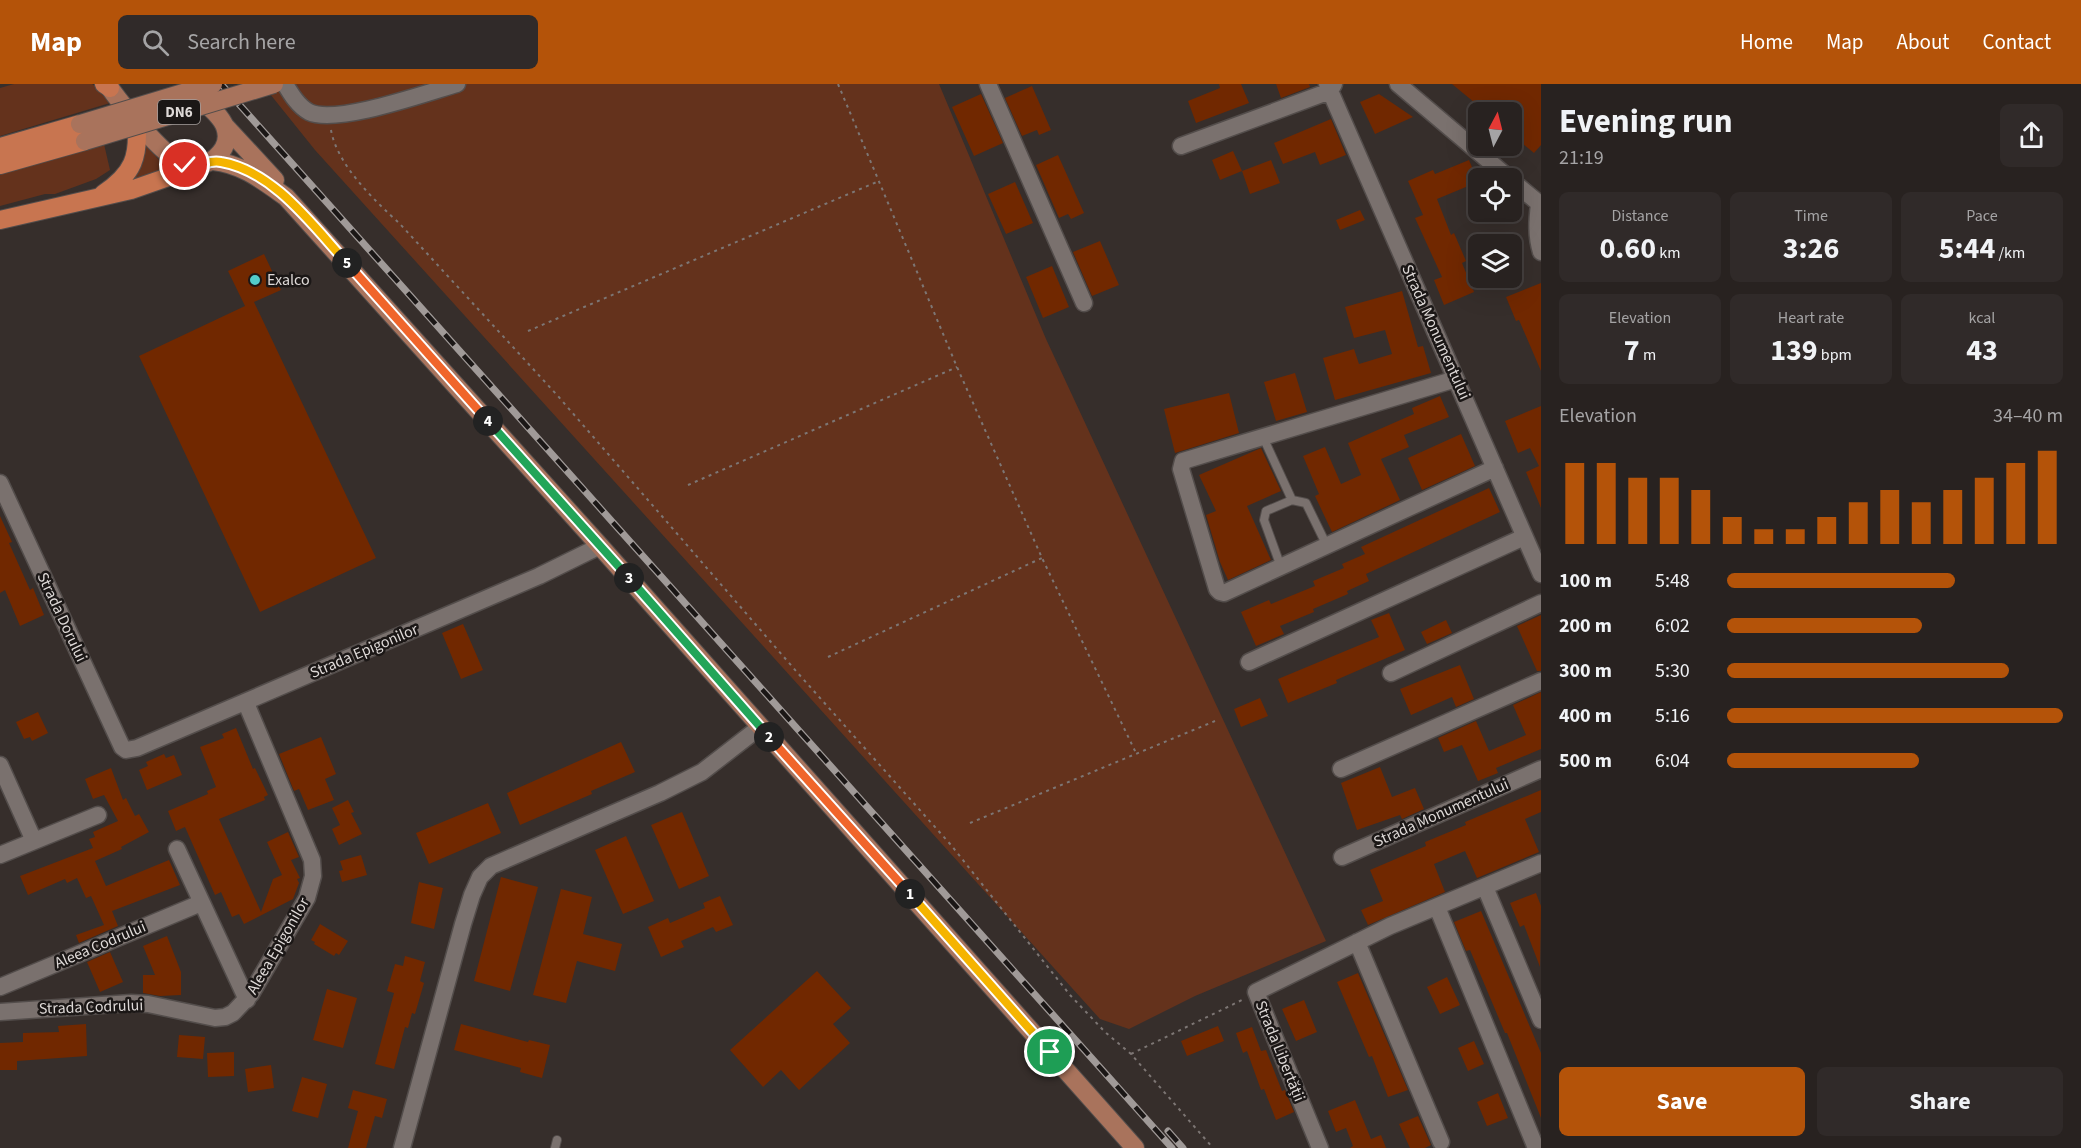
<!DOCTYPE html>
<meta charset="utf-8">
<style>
:root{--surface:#282220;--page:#302a29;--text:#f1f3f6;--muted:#a5a4a5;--line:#443f3e;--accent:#b45309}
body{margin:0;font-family:"Source Sans 3",sans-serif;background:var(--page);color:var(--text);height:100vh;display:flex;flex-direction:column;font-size:22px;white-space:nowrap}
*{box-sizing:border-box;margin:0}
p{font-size:20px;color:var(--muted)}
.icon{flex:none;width:33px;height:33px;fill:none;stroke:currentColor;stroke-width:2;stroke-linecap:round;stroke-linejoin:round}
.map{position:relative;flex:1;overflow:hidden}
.drawer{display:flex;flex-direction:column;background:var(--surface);width:540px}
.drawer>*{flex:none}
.needle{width:39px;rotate:7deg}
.controls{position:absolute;left:1468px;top:18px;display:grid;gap:12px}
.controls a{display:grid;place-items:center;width:54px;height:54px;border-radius:9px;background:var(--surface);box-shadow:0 6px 24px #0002,0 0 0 2px var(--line);font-size:30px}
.pin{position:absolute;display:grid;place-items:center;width:51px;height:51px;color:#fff;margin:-26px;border:3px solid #fff;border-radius:50%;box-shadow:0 2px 6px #0007}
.km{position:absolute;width:30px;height:30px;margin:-15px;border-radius:50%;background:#222;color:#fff;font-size:16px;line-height:30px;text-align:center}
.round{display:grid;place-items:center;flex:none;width:63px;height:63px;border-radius:9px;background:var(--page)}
.overview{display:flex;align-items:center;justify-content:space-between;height:102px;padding:0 18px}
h1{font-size:33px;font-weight:700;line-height:45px}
.metrics{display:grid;grid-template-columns:repeat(3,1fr);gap:9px;height:102px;padding:6px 18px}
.metrics div{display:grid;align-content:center;border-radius:9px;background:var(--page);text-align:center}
.metrics b{font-size:30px;font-weight:700}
.metrics small{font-size:16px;font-weight:400}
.metrics p{font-size:16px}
.chart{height:168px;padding:12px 18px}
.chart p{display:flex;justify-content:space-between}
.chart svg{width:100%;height:108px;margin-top:6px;stroke:var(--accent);stroke-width:6}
.cta{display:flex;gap:12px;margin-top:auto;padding:12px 18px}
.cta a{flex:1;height:69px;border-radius:9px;background:var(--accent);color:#fff;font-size:24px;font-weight:700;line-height:69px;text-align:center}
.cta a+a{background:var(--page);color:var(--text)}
ul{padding:0 18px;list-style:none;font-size:20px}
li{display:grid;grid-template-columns:96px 72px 1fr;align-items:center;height:45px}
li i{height:15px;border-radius:8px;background:var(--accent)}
header{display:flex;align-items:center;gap:36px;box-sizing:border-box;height:84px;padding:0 30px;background:var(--accent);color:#fff}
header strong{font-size:28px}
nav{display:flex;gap:33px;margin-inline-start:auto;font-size:21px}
.search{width:420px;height:54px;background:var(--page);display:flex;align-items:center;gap:15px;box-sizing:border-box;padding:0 21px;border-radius:9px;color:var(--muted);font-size:22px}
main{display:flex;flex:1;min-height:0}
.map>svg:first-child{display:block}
</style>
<header>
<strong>Map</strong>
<div class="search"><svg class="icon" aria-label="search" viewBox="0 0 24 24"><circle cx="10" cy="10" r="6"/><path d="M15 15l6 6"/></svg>Search here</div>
<nav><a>Home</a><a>Map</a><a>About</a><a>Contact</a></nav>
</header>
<main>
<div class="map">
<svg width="1541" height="1064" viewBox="0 0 1541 1064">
<rect width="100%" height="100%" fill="#362e2b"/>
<!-- green -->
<path fill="#64321c" d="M14 0H92L101 6 110 19 0 52V4Z
M262 0H939L1046 255 1326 857 1195 912 1129 945 1100 935 315 66Z
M104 60 110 86 96 95 55 110H45L0 122V89Z
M145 60 168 86 129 101 143 79Z"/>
<!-- building -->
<path fill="#712800" d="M1219 0H1241L1249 19 1196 39 1188 17 1220 4Z
M1276 0H1309L1310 3 1281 14Z
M1452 0H1541V61L1534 69 1512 51V28H1486Z
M1032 2 1051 46 1039 51 1037 46 1022 52 1005 14Z
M981 10 1003 59 974 72 952 23Z
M1379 10 1413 33 1375 50 1360 18Z
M1331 35 1346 71 1320 81 1315 68 1283 80 1274 59Z
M1233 67 1242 87 1220 96 1212 76Z
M1058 71 1084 129 1071 135 1068 130 1059 134 1036 81Z
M1271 76 1280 99 1250 110 1242 87Z
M1469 76 1478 98 1437 115 1451 151 1454 149 1466 177 1462 179 1474 208 1444 221 1434 196 1442 193 1415 134 1423 131 1408 97 1433 86 1435 90Z
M1015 98 1033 139 1006 150 988 110Z
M1360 126 1365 136 1340 146 1336 136Z
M1100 157 1119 201 1092 212 1073 168Z
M264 170 281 206 254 218 376 474 260 528 139 272 245 222 228 187Z
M1052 182 1069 223 1043 234 1026 193Z
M1541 199V287L1519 236 1516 237 1506 213Z
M1402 207 1418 263 1423 262 1431 289 1335 316 1323 274 1354 265 1359 280 1392 270 1385 246 1354 254 1345 223Z
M1295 289 1307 328 1276 337 1264 298Z
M1229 309 1239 349 1175 369 1164 325Z
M1440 312 1449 333 1404 351 1409 363 1381 375 1400 416 1332 448 1315 412 1319 410 1303 372 1325 363 1341 400 1361 391 1348 359 1414 330 1412 324Z
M1541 322V424L1526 388 1539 382 1530 364 1518 369 1505 337Z
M1461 350 1475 382 1422 406 1408 374Z
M1261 364 1281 407 1247 422 1271 476 1228 496 1220 478 1206 431 1216 427 1199 391Z
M1489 404 1500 428 1366 490 1369 497 1347 507 1348 510 1313 525 1314 528 1280 542 1284 550 1256 562 1241 528 1269 516 1271 520 1315 502 1313 497 1344 484 1342 480 1365 470 1361 463Z
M0 432 12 458 9 459 30 506 33 504 44 531 20 542 5 506 0 509Z
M1389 529 1405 566 1336 596 1337 599 1288 619 1278 595 1379 553 1371 536Z
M1541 531V587H1537L1517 542Z
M1446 536 1452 549 1427 560 1421 548Z
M463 540 483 586 461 595 442 549Z
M1460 581 1474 615 1456 623 1452 613 1411 631 1400 605Z
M1541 608V665L1496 684 1498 689 1478 697 1462 661 1444 668 1438 654 1476 637 1489 667 1526 651 1513 621Z
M1260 614 1268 632 1241 643 1234 625Z
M38 628 48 649 32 657 30 653 24 655 16 638Z
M236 644 253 685 255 684 268 711 264 713 265 716 219 735 261 828 273 795 282 791 267 758 288 748 299 773 291 776 300 794 297 795 299 799 293 815 244 840 239 830 232 833 221 808 215 811 185 743 176 747 168 727 208 710 207 707 216 703 200 663 224 654 222 650Z
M321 653 336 690 325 695 334 716 308 726 299 705 294 707 279 670Z
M621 658 635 688 591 707 592 710 520 741 507 709Z
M164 670 166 674 174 671 182 691 147 706 139 686 148 682 146 678Z
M1380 683 1392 713 1415 704 1424 725 1402 735 1400 731 1357 746 1341 699Z
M111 684 123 716 126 714 135 732 139 730 149 748 121 763 122 765 95 777 106 802 169 776 180 801 112 827 118 842 79 859 76 851 104 841 91 812 86 814 77 794 67 799 65 795 28 811 20 792 93 764 89 755 95 753 93 748 118 737 104 711 93 715 85 695Z
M1541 706V728L1525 735 1539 768 1477 794 1465 767 1434 780 1445 808 1368 841 1361 826 1383 817 1370 786 1426 762 1425 758 1466 741 1465 738Z
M348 716 354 728 351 729 362 750 339 761 332 745 340 741 332 724Z
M488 719 501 749 429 780 416 749Z
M682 728 709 792 679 805 651 741Z
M626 752 654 817 623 830 595 766Z
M361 771 367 791 342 798 339 787 343 786 340 777Z
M501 793 538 803 510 907 474 897Z
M419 798 443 804 434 845 411 839Z
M561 805 592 813 583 850 622 860 615 887 577 877 566 919 533 911Z
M1536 809 1541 822 1540 883 1524 841 1520 843 1510 819Z
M720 812 733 841 716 848 713 843 681 857 684 863 661 873 648 843 668 834 670 839 705 824 703 819Z
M1481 827 1541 969V1034L1507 949H1505L1470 866 1466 867 1454 838Z
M320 840 348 857 339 871 336 869 334 872 314 860 315 858 311 856Z
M167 852 181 888V911L160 912 143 909V891H155L143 862Z
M110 868 123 898 100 908 87 878Z
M405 872 425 878 420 897 424 899 415 930 412 929 408 944 405 943 394 985 375 980 394 909 387 907 395 880 403 882Z
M817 887 851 924 833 940 850 959 799 1006 781 986 763 1003 730 966Z
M1358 889 1408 1006 1388 1013 1372 972 1369 973 1337 898Z
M1447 893 1460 921 1440 930 1427 903Z
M327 905 357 914 343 964 313 956Z
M1304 916 1317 948 1296 957 1282 925Z
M86 940 87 972 17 977V986H0V959L23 958V949L59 948 58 942Z
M461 940 528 958 529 956 550 961 542 994 520 988 521 984 454 966Z
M1218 942 1224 957 1187 972 1181 957Z
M1252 943 1261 967 1266 966 1282 1007 1285 1006 1294 1028 1276 1036 1264 1005 1261 1006 1247 967 1243 969 1236 949Z
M179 951 205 953 203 975 177 973Z
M1474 957 1484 980 1468 987 1458 964Z
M234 968V992L208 993 207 969Z
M271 981 274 1004 248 1008 245 985Z
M302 993 327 1000 318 1034 292 1027Z
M353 1006 387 1015 382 1034 375 1032 366 1064H348L358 1027 348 1024Z
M1498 1009 1508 1034 1487 1042 1477 1018Z
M1355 1016 1371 1055 1381 1051 1386 1064H1350L1353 1062 1346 1044 1336 1048 1328 1027Z
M1418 1032 1431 1061 1425 1064H1410L1399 1040Z"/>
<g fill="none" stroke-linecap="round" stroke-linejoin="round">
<!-- lane casing -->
<g stroke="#534d4b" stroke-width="10">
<path id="lane" d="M1263 353 1292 416 1306 419 1327 462
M1281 483 1264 436 1266 427 1292 416
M555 1064 557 1056"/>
</g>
<!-- street casing -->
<g stroke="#534d4b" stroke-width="19">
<path id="street" d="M285 0C291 10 298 22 309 28 336 41 426 9 457 0
M988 0 1084 219
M1327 0 1541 490
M1398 0 1509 94
M1181 62 1330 7 1334 0
M1512 97 1541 121
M1539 120C1537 137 1536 151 1541 168
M1456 295 1183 377 1181 385 1217 505 1220 508 1224 509 1495 384
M0 399 122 663 126 666 137 664 539 492 600 462
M1249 578 1524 453
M1391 589 1541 519
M0 681 34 757
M1341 685 1541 597
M177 765 247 916
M0 771 98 731
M1342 773 1541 685
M1485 803 1541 936
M1437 823 1536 1064
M1357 858 1441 1058
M0 903 201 819
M0 928 131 919 148 920 215 934 225 933 233 929 251 910 307 814 313 792 312 776 246 619
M402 1064 463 840 472 811 480 793 491 782 660 709 702 688 760 643
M1320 1064 1256 908 1390 842 1541 779"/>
</g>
<!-- primary casing -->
<g stroke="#534d4b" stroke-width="20">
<path id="primary" d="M107 0C121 20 162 71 183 80 204 89 234 67 225 43 221 31 206 20 197 12
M225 42 275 96
M213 77C242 80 262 96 286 113L600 462 1135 1064"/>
</g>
<!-- highway casing -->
<g stroke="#534d4b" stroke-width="20">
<path id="highway" d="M104 0 110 4
M0 63 80 40
M0 81 85 57
M103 110C133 90 140 73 136 36
M0 136 131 106 197 83"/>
</g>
<!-- path -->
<path stroke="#7d7674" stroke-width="2" stroke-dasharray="3 4.5" stroke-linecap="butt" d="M838 0 957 283 1042 474 1136 669
M331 46C337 81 375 117 400 140L557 311 796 587 951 761 1070 911 1105 948 1131 970 1213 1064
M528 247 879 97
M688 401 957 283
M828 573 1042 474
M970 739 1215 637
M1131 970 1242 916"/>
<!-- lane -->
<use href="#lane" stroke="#7a716e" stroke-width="8"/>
<!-- street -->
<use href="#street" stroke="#7a716e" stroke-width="16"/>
<!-- primary -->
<use href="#primary" stroke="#a9735c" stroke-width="18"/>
<!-- highway -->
<use href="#highway" stroke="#c87550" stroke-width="18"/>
<!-- rail casing -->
<g stroke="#a09a98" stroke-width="7">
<path id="rail" d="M221 0 1172 1064
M1168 1047 1183 1064"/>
</g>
<!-- rail -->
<use href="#rail" stroke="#1b1716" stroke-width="4.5" stroke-dasharray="14" stroke-linecap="butt"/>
<!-- primary-bridge casing -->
<g stroke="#534d4b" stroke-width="20" stroke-linecap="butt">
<path id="primary-bridge" d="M80 40 213 0
M85 57 274 0"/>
</g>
<!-- primary-bridge -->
<use href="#primary-bridge" stroke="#a9735c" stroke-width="18"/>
</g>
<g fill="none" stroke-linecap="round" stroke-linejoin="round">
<!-- split-1 casing -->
<g stroke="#fff" stroke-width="12">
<path id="split-1" d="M910 810 1050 968"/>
</g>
<!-- split-2 casing -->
<g stroke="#fff" stroke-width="12">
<path id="split-2" d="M769 653 910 810"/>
</g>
<!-- split-3 casing -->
<g stroke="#fff" stroke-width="12">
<path id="split-3" d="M629 494 769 653"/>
</g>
<!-- split-4 casing -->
<g stroke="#fff" stroke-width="12">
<path id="split-4" d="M488 337 629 494"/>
</g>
<!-- split-5 casing -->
<g stroke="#fff" stroke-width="12">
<path id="split-5" d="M347 179 488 337"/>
</g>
<!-- split-6 casing -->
<g stroke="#fff" stroke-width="12">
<path id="split-6" d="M185 81C203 85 206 75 221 78 274 87 313 142 347 179"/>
</g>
<!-- split-1 -->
<use href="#split-1" stroke="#f5b400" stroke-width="8"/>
<!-- split-2 -->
<use href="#split-2" stroke="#f0652b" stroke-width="8"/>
<!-- split-3 -->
<use href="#split-3" stroke="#22a559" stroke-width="8"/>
<!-- split-4 -->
<use href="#split-4" stroke="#22a559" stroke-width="8"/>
<!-- split-5 -->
<use href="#split-5" stroke="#f0652b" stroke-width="8"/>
<!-- split-6 -->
<use href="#split-6" stroke="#f5b400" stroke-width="8"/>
</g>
<!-- markers -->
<circle fill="#53cdcb" stroke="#1b1716" stroke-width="2" cx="255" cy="196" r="6"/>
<g text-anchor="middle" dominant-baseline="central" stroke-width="5" stroke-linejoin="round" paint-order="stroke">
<!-- shield labels -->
<rect fill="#1b1716" stroke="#a49f9d" stroke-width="1.5" x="158" y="16" width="42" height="24" rx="4.5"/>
<g font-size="15" font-weight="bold" fill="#ded9d7">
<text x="179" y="28">DN6</text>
</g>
<!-- poi labels -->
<g font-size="16" fill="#ded9d7" stroke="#1b1716" text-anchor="start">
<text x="267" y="196">Exalco</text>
</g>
<!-- street labels -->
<g font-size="16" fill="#ded9d7" stroke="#1b1716">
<text transform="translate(1436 248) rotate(66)">Strada Monumentului</text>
<text transform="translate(62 533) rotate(65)">Strada Dorului</text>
<text transform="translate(364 567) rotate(-23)">Strada Epigonilor</text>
<text transform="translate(1441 729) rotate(-24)">Strada Monumentului</text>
<text transform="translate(100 861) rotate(-23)">Aleea Codrului</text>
<text transform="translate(278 862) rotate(-60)">Aleea Epigonilor</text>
<text transform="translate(91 923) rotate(-2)">Strada Codrului</text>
<text transform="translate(1280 967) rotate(68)">Strada Libertății</text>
</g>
</g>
</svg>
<div class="controls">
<a><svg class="needle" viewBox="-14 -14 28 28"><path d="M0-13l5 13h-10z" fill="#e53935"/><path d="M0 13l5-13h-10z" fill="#a5a4a5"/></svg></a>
<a><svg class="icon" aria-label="locate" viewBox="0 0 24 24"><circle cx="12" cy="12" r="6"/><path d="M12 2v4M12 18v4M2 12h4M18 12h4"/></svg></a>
<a><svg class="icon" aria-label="layers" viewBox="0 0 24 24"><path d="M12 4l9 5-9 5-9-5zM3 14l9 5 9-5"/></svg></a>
</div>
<div class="pin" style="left:1050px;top:968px;background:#1e9e55"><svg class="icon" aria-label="arrive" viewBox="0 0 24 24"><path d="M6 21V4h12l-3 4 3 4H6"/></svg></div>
<div class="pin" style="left:185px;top:81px;background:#d93025"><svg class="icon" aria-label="check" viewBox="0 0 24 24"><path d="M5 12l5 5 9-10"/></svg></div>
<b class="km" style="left:910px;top:810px">1</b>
<b class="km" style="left:769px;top:653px">2</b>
<b class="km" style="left:629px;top:494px">3</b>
<b class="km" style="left:488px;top:337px">4</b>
<b class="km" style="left:347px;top:179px">5</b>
</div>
<section class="drawer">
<div class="overview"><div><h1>Evening run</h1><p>21:19</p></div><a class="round"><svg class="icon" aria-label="share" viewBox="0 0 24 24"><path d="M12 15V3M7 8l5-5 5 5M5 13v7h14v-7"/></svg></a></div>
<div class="metrics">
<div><p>Distance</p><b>0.60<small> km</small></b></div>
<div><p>Time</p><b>3:26</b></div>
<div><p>Pace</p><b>5:44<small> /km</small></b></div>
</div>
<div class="metrics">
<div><p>Elevation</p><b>7<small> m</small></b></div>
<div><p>Heart rate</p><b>139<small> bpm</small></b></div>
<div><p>kcal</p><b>43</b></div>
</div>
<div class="chart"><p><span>Elevation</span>34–40 m</p>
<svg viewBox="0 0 160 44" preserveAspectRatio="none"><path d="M5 44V11M15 44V11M25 44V17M35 44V17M45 44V22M55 44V33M65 44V38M75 44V38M85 44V33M95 44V27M105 44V22M115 44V27M125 44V22M135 44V17M145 44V11M155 44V6"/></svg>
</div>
<ul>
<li><b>100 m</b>5:48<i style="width:68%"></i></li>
<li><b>200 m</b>6:02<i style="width:58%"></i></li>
<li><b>300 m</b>5:30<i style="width:84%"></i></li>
<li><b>400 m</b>5:16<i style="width:100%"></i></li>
<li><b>500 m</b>6:04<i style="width:57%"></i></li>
</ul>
<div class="cta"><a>Save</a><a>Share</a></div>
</section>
</main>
